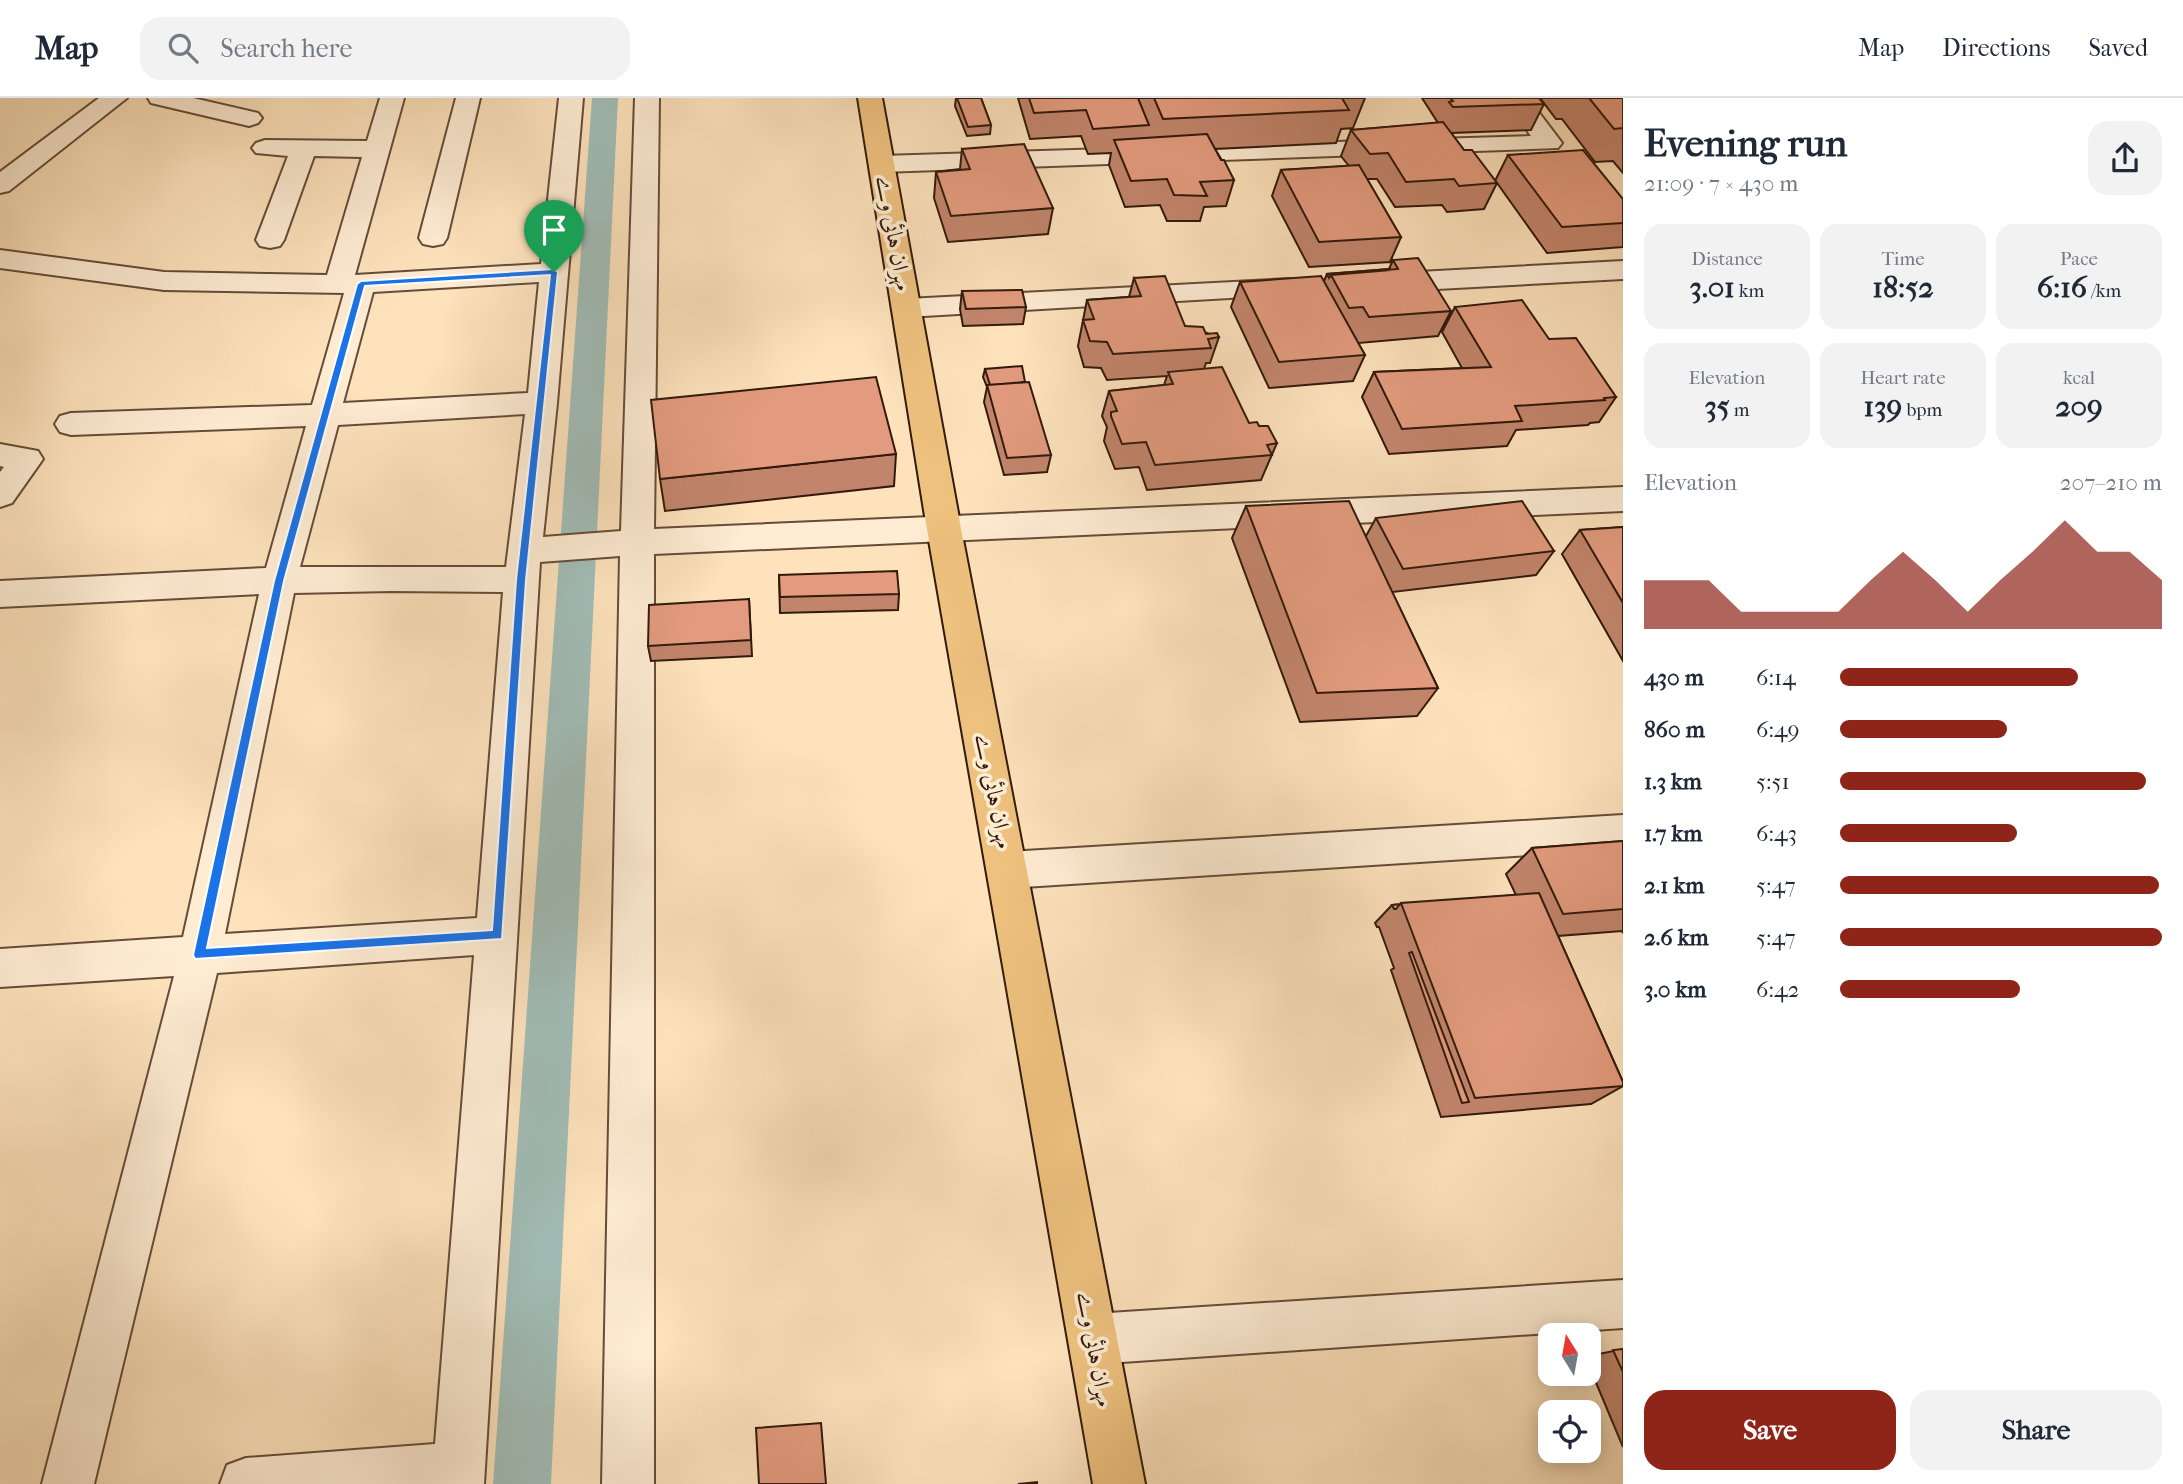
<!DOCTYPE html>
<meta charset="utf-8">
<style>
:root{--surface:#fff;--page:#f2f2f3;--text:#1f2937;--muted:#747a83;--line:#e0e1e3;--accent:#8f2418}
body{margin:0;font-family:"IM FELL French Canon",Amiri,serif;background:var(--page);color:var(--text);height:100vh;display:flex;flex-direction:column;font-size:26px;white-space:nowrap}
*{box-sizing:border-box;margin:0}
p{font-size:23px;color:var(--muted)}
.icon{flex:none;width:38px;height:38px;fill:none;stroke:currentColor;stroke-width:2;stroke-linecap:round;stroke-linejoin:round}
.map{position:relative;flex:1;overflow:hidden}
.side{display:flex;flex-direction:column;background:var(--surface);width:560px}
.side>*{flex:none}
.needle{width:46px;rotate:349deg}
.fabs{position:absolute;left:1538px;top:1225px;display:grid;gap:14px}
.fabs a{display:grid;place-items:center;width:63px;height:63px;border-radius:14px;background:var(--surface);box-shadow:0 4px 18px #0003;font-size:35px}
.pin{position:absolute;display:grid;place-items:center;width:60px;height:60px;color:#fff;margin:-72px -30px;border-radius:50% 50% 50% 0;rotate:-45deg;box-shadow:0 0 7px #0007}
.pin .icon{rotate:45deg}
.round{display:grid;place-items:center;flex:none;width:74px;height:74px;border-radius:21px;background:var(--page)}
.summary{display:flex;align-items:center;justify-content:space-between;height:119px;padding:0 21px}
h1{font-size:38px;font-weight:700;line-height:52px}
.stats{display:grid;grid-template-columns:repeat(3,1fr);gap:10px;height:119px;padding:7px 21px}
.stats div{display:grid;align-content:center;border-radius:18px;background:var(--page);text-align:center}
.stats b{font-size:30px;font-weight:700}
.stats small{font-size:19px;font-weight:400}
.stats p{font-size:19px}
.chart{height:196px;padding:14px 21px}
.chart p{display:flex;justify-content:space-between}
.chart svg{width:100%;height:126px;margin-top:7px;fill:var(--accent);opacity:.7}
.primary-button{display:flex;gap:14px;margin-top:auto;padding:14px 21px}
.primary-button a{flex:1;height:80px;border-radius:21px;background:var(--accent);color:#fff;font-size:28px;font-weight:700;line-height:80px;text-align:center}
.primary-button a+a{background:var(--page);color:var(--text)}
ul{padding:0 21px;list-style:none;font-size:23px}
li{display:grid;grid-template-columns:112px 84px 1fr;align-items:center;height:52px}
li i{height:18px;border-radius:9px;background:var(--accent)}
header{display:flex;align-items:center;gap:42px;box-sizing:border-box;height:98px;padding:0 35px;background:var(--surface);border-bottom:2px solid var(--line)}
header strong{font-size:33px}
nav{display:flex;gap:38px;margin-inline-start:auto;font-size:24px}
.search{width:490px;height:63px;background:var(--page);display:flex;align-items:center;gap:18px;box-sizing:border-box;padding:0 24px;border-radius:21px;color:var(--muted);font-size:26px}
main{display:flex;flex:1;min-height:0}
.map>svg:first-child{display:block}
</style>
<header>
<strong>Map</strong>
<div class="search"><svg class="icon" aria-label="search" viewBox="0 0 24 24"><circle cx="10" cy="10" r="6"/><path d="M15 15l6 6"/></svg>Search here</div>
<nav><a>Map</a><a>Directions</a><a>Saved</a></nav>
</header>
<main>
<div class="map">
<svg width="1623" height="1386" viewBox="0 0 1623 1386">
<rect width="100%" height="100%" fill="#fde2bc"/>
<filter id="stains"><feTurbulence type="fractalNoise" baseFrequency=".00286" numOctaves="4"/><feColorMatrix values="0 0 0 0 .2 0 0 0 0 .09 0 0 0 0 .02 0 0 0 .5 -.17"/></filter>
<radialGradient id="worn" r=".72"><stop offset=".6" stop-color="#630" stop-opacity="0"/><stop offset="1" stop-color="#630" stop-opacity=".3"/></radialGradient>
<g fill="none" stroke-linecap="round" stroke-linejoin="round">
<!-- canal -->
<path fill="#a1bdb7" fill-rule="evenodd" d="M592 0H618L551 1386H493Z"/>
<!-- minor casing -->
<g stroke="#654c38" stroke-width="4">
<path id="minor" d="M99 0H127L9 93 0 95V74Z
M148 0H193L258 15 262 20 258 25 249 28 151 5Z
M380 0H404L355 177 541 166 559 0H583L557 305 543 439 621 433 635 0H659L654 431 1623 389V413L654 456V1386H602L620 458 540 464 484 1386H220L227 1367 246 1360 435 1346 474 857 217 875 94 1386H42L174 878 0 889V851L183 839 259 496 0 509V483L266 470 306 328 71 337 60 334 55 326 60 318 71 315 312 307 344 195 164 192 0 170V152L164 174 327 177 362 59 314 58 284 142 280 148 270 150 260 148 256 142 288 58 256 55 252 50 256 45 265 42 367 43ZM539 184 528 295 343 305 373 194ZM525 316 506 469H300L338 327ZM391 493 503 494 477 820 225 836 294 495Z
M456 0H480L447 140 443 146 433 148 423 146 419 140Z
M1503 0H1528L1562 45 1558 50 882 74 873 72 869 66 873 60 882 58 1531 38Z
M1623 163V181L1381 194 1371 191 1367 185 1371 179 1381 176Z
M1289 181 1299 184 1303 190 1299 196 907 219 897 216 893 210 897 204 907 201Z
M0 346 38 353 43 361 12 405 0 409V374L4 369 0 368Z
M1623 717V751L1009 790 995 785 989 772 995 759 1009 754Z
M1623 1182V1230L1093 1266 1076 1258 1068 1241 1076 1224 1093 1216Z"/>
</g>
<!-- major casing -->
<g stroke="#321a0c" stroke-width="4">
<path id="major" d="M858 0H882L961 431 1145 1386H1093L927 431Z"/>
</g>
<!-- minor -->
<use href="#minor" fill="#feecd3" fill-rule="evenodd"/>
<!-- major -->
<use href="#major" fill="#eec17e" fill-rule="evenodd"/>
</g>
<!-- wall -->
<path fill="#c2856c" stroke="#321a0c" stroke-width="2" d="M956 0H981L991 27 990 36 967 38 955 8Z
M1018 0H1365L1353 30 1341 31 1336 45 1215 51 1234 82 1226 108 1204 109 1200 123H1167L1160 107 1125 109 1109 67 1111 55 1088 56 1081 38 1030 41Z
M1422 0H1539L1544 6 1531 32 1451 35 1464 52 1495 83 1508 57 1623 101V149L1547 155 1497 85 1484 111 1447 114 1442 107 1395 109 1377 81H1367L1401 139 1390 164 1309 169 1272 98 1281 72 1349 68 1341 58 1351 32 1438 25Z
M1540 0H1623V75L1613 63 1595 64 1562 21H1556Z
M962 51 1053 110 1048 136 948 144 934 100 936 74 960 71Z
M1393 162 1451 213 1438 238 1358 245 1365 257 1353 283 1269 290 1231 209 1240 184 1324 183 1327 176 1389 171Z
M1134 180 1185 228 1219 239 1210 265H1206L1204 271 1249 325 1259 328 1277 345 1261 382 1147 392 1139 369 1115 371 1104 343 1107 329 1102 318 1109 293 1164 287 1167 278 1107 282 1101 270 1084 269 1078 248 1087 202 1129 199Z
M962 193 1026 209 1023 226 963 228 960 211Z
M1455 209 1616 299 1599 324 1590 325 1588 327 1516 332 1507 348 1389 356 1362 299 1374 274 1462 270 1442 234Z
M985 271 1025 284 1051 357 1047 374 1004 377 984 304 987 289 983 279Z
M896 356 894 388 665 413 660 381Z
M1246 408 1366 438 1376 420 1554 453 1536 477 1392 494 1438 590 1417 618 1300 624 1232 440Z
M1623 429V563L1562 456 1580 432Z
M779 477 899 496 898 512 780 515Z
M749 501 752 558 651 563 648 548Z
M1623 743V835L1622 833 1558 838 1623 984V988L1591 1006 1441 1019 1391 872 1394 870 1379 829H1377L1375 825 1392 807 1516 797 1506 776 1532 750Z
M1623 1251V1349L1589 1268V1258Z"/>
<!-- building -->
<path fill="#e29b7e" stroke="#321a0c" stroke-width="2" d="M957 0H981L991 27 968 29Z
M1029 0H1138L1149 27 1093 31 1086 12 1034 15Z
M1154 0H1342L1349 12 1163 21Z
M1450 0H1539L1544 6 1453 9 1449 4 1453 3Z
M1589 0H1623V30L1614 31Z
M1443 24 1464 52H1472L1497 85 1459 88 1454 81 1406 84 1388 55 1370 56 1351 32Z
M1207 36 1221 62H1224L1234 82 1200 84 1207 98 1174 97 1167 81 1131 83 1114 42Z
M1024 46 1053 110 951 118 936 74 970 71 962 51Z
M1583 52 1623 101V125L1562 129 1508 57Z
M1359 67 1401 139 1319 144 1281 72Z
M1418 160 1451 213 1369 219 1363 209 1349 210 1331 177 1398 171 1393 162Z
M1390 171V172L1331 177 1329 180 1327 176Z
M1165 178 1185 228 1203 229 1206 236 1217 235 1219 239 1208 241 1211 250 1113 256 1107 244 1090 243 1083 222 1094 221 1087 202 1141 198 1134 180Z
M1321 178 1365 257 1279 264 1240 184Z
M1022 192 1026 209 966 211 962 193Z
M1522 202 1549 241 1576 240 1616 299 1604 300 1605 302 1515 308 1522 323 1402 331 1374 274 1491 269 1455 209Z
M1022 268 1025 284 990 287 985 271Z
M1222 269 1249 325 1257 324 1259 328H1268L1277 345 1267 347 1272 357 1155 367 1146 344 1122 346 1111 318V314L1117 313 1109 293 1173 286 1168 274Z
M876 279 896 356 660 381 651 302Z
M1029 284 1051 357 1007 360 987 287Z
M1349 403 1438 590 1317 595 1246 408Z
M1522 403 1554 453 1403 471 1376 420Z
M1623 429V505L1580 432Z
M897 473 899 496 780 499 779 477Z
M749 501 751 542 648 548 649 507Z
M1623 743V811L1563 816 1532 750Z
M1539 795 1623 984V988L1475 1000 1401 805Z
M1400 806 1396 811H1394L1392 807Z
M1412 854 1469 1004 1462 1005 1409 855Z
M1623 1251V1274L1613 1252Z
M821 1325 826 1386H759L756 1330Z
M1037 1384V1386H1018Z"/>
<!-- route -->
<path fill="#1a73e8" stroke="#fff" stroke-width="2" fill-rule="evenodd" d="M554 171 558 174 526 482 502 841 195 861 193 857 274 483 357 186 361 183ZM550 177 516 482 492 832 207 850 284 483 365 188Z"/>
<g text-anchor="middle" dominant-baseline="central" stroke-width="7" stroke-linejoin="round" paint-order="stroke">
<!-- street labels -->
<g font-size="23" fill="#321a0c" stroke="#feecd3">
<text transform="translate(894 135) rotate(80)">مہران ہائی وے</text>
<text transform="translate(994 693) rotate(79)">مہران ہائی وے</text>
<text transform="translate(1095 1251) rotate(80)">مہران ہائی وے</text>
</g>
</g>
<rect width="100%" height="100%" filter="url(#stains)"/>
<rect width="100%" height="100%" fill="url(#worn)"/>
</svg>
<div class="fabs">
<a><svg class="needle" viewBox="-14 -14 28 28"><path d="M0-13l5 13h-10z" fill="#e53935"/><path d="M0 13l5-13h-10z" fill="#747a83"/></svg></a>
<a><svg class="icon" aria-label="locate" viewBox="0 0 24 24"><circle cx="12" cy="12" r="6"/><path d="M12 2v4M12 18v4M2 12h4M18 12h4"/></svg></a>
</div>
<div class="pin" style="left:554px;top:174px;background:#1e9e55"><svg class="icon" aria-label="arrive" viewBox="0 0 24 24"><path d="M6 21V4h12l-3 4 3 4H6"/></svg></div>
</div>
<section class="side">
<div class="summary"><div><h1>Evening run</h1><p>21:09 · 7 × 430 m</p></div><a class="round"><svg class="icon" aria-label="share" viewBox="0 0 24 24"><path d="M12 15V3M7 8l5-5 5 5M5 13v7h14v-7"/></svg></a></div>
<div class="stats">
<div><p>Distance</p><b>3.01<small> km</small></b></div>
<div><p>Time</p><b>18:52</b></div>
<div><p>Pace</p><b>6:16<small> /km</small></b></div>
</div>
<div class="stats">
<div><p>Elevation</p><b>35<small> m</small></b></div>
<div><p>Heart rate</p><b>139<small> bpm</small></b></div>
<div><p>kcal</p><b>209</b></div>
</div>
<div class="chart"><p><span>Elevation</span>207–210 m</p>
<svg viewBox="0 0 160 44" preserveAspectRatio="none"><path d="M0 44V27L10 27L20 27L30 38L40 38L50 38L60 38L70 27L80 17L90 27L100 38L110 27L120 17L130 6L140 17L150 17L160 27V44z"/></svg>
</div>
<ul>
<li><b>430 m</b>6:14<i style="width:74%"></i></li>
<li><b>860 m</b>6:49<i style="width:52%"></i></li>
<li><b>1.3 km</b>5:51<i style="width:95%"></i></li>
<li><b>1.7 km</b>6:43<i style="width:55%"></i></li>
<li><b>2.1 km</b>5:47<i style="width:99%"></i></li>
<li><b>2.6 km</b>5:47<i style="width:100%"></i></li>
<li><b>3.0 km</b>6:42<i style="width:56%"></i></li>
</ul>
<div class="primary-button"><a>Save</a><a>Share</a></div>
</section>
</main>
